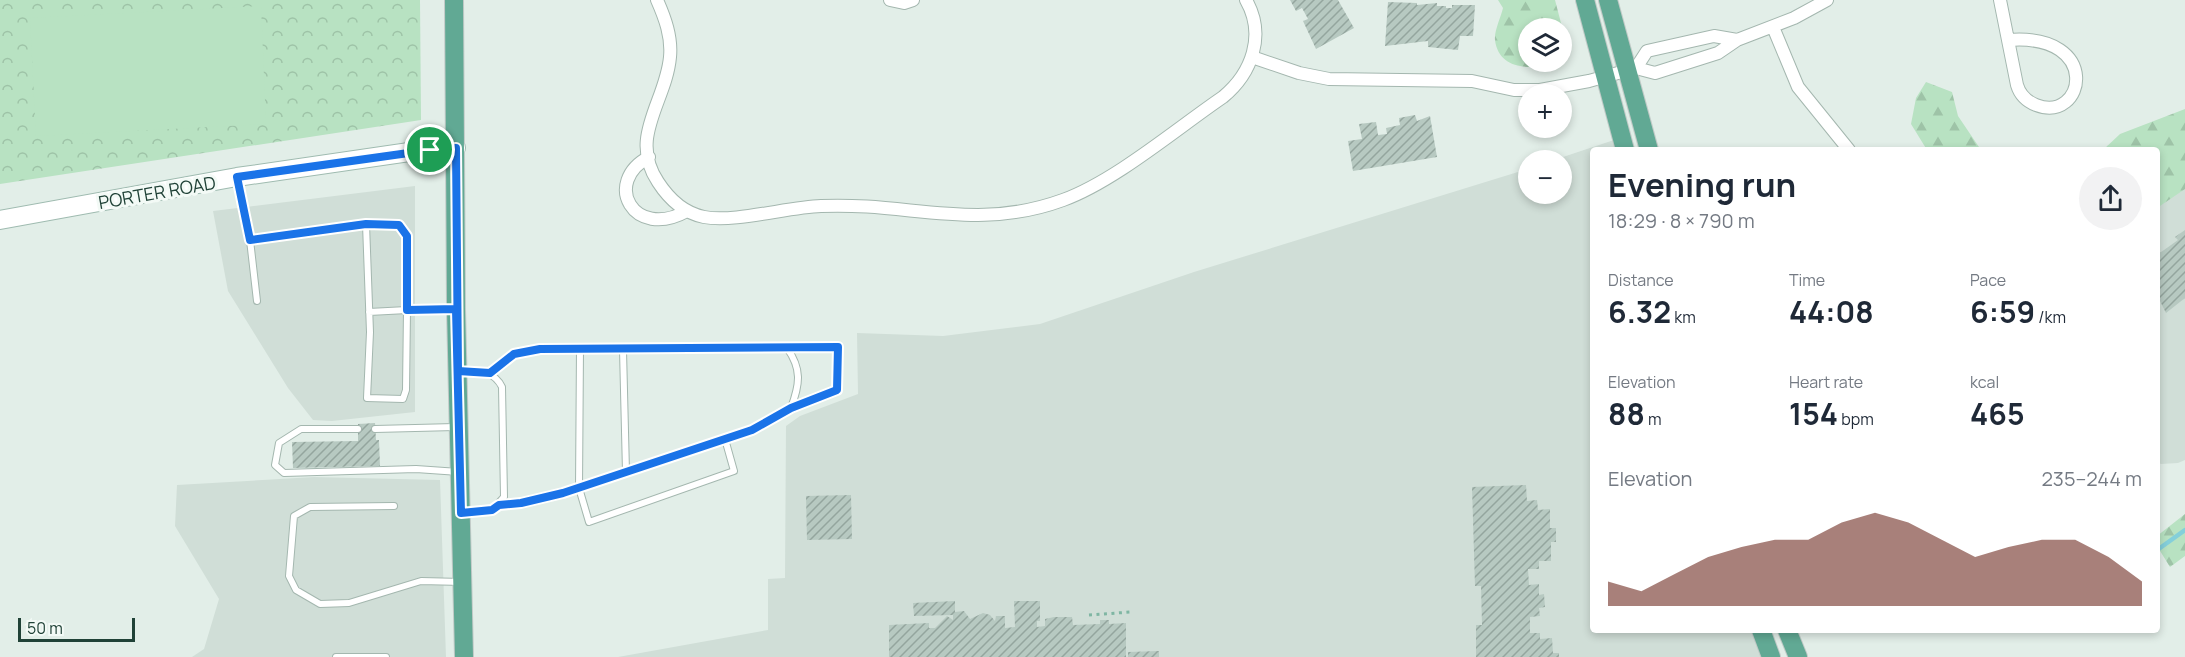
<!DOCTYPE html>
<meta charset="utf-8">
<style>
:root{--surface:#fff;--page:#f2f2f3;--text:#1f2937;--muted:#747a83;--accent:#844b42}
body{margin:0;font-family:Manrope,sans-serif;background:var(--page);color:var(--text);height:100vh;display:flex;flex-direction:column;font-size:22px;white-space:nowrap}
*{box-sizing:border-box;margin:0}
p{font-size:20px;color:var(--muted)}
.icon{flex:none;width:33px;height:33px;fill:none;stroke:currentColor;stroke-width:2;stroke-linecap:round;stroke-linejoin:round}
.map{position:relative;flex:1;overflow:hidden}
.sheet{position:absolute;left:1590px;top:147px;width:570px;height:486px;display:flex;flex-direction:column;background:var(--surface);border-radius:6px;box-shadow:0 3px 9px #0003}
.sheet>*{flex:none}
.controls{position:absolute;left:1518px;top:18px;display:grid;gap:12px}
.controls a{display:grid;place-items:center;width:54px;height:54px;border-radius:50%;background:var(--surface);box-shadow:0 3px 9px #0003;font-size:30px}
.scale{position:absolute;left:18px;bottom:15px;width:117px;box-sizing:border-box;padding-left:6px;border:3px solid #204237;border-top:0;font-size:16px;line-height:21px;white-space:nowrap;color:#204237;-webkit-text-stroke:4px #f3faf6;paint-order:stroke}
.pin{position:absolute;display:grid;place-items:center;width:51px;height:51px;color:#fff;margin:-26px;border:3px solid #fff;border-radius:50%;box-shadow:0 2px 6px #0007}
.round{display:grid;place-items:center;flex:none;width:63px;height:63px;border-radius:32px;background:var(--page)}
.summary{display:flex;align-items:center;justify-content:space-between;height:102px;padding:0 18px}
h1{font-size:33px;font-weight:700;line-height:45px}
.figures{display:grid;grid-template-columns:repeat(3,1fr);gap:9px;height:102px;padding:6px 18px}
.figures div{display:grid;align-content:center}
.figures b{font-size:30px;font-weight:700}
.figures small{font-size:16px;font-weight:400}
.figures p{font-size:16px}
.chart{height:168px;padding:12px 18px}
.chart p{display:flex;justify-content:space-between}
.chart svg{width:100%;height:108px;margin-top:6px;fill:var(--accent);opacity:.7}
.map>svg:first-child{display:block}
</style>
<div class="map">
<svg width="2185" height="657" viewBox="0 0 2185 657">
<defs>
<pattern id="forest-firs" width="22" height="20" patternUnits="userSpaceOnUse" patternTransform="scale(1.5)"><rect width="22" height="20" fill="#b8e2c2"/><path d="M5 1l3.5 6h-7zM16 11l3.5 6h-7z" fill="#9ec3a7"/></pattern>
<pattern id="park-crowns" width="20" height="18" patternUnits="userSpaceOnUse" patternTransform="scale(1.5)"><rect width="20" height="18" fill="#b8e2c2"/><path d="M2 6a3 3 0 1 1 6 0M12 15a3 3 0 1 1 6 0" fill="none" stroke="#9ec3a7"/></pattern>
<pattern id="building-hatch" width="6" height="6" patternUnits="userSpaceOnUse" patternTransform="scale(1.5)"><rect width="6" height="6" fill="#b7c9c1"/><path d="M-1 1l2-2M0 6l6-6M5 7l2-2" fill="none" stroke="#94a59e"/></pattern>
</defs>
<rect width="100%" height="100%" fill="#e2eee8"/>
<!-- built -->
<path fill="#d0ded7" d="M1614 140 1617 150H1593V630H1752L1761 657H618L768 630V579L785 578 786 426 800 416 858 394 857 333 943 336 1040 324 1194 272 1528 169V194H1562V160H1554Z
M415 186V412L332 421 313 420 288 388 228 291 213 211Z
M2185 186V460L2178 463 2161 464 2157 462V200Z
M314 477 440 480 446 657H192L204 649 219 599 175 526 177 485Z"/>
<!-- forest -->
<path fill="url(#forest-firs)" d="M1498 0H1555L1568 50 1562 61V28H1528V62L1560 63C1537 69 1499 73 1495 40 1494 31 1501 17 1503 8Z
M1926 82 1952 92 1958 116 1981 150H1927L1911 124 1916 98Z
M2185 109V189L2157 208V150H2103L2120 134Z
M2185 514V556L2170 567 2157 546V536Z"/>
<!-- park -->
<path fill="url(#park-crowns)" d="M0 0H420L421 120 0 184Z"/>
<!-- pitch -->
<path fill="#b8e2c2" d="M261 6 266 124 36 136 30 18Z"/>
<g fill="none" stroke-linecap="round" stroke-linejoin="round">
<!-- stream -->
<path stroke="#84cfda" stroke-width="4.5" d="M2160 548 2185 530"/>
</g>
<!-- building -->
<path fill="url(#building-hatch)" d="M1290 0H1338L1354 28 1316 49 1303 21 1308 19 1302 8 1296 11Z
M1388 2 1417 3V5L1437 3V6H1446V8H1452V5H1475L1473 36H1460L1458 50 1428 47V41L1385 46Z
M1415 115 1417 121 1430 116 1437 157 1353 171 1348 141 1362 139 1359 124 1376 122 1378 135 1387 134 1386 128 1400 125 1399 118Z
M2185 230V298L2166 313 2157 295V255L2178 240 2175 237Z
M375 423 376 440H379L380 466 293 468 292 442 358 441V424Z
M1526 485 1527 501 1537 500 1538 510 1550 509V528H1556V542H1551V561H1539V569H1528L1529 585 1539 584V595L1544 594 1545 607 1539 608 1540 616 1530 617V633H1540V639L1552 638 1553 653H1559V657H1476V625H1482L1481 586H1475L1472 487Z
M851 495 852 539 807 540 806 496Z
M955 601V612L964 611 970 619 983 613 990 615 995 621 996 616H1005V628L1015 627 1014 601H1040V621H1037V627L1045 626V619L1054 617H1072L1073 625 1100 624V620H1109V624L1126 623V657H889V625L929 623V628H935L947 616 953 620V615L914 616 913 603Z
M1159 651V657H1128V652Z"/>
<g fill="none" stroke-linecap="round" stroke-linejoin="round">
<!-- lane casing -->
<g stroke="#a4b7af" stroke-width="8">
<path id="lane" d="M237 180 250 240 366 224 370 332 367 398 403 399 406 390 407 310 453 309
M366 224 399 225 407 236V310L369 312
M250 240 257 301
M580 348 579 488 589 522 734 471 725 439
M787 348C802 369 800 384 791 408
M460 371C478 372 493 369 502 387L504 497 492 510 461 513
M490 373 514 354 540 349 838 347 837 390 791 408 752 430 626 472
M358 429H301L279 443 275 465 284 473 416 469 459 472
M375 429 455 427
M499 505 543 499 626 472 623 350
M394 506 310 507 294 516 289 576 296 590 320 604 349 603 421 581 462 582
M336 657H386"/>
</g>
<!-- street casing -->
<g stroke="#a4b7af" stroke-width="14">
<path id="street" d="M657 0C665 18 672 37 670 57 666 102 628 137 658 182 669 199 684 213 704 217 734 223 788 207 821 206 909 202 976 232 1063 200 1115 181 1176 129 1223 97 1252 73 1266 35 1246 0
M890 0 904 3 913 0
M2000 0 2017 85C2020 95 2026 101 2036 105 2085 124 2103 33 2009 40
M1773 27 1798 87 1849 150
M1252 57 1299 73 1329 79 1472 81 1514 90H1540L1589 81 1636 68 1655 73 1718 53 1737 40 1794 18 1827 0
M1636 68 1647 51 1714 36 1737 40
M649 157C602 182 633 241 687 211"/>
</g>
<!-- secondary casing -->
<g stroke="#9fbbb0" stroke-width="20">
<path id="secondary" d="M0 220 237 177 423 150 456 148"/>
</g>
<!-- primary casing -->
<g stroke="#c1cac7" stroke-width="20">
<path id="primary" d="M454 0 456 309 464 657
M1585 0 1625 150
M1608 0 1649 150
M1761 630 1771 657
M1787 630 1798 657"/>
</g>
<!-- path -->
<path stroke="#7fb6a3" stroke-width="3" stroke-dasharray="3 4.5" stroke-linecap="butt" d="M1089 615 1131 612"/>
<!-- lane -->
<use href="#lane" stroke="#fff" stroke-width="6"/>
<!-- street -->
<use href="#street" stroke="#fff" stroke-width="12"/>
<!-- secondary -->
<use href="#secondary" stroke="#fff" stroke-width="18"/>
<!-- primary -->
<use href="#primary" stroke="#61a994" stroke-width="18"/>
</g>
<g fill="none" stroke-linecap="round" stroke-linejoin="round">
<!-- route casing -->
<g stroke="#fff" stroke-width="12">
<path id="route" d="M430 150 237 177 250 240 366 224 399 225 407 236V310L456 309C458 377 459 445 461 513L492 510 499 505 521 503 563 493 752 430 791 408 837 390 838 347 540 349 514 354 490 373 458 371 456 148 430 150"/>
</g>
<!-- route -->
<use href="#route" stroke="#1a73e8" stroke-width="8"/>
</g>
<g text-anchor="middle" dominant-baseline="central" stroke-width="6" stroke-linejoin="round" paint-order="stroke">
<!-- street labels -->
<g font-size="18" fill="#204237" stroke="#f3faf6">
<text transform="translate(157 192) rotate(-10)">PORTER ROAD</text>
</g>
</g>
</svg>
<div class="controls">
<a><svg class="icon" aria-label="layers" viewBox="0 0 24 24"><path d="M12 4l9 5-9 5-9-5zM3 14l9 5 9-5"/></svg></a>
<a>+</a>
<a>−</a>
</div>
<div class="scale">50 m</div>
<div class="pin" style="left:430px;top:150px;background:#1e9e55"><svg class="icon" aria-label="arrive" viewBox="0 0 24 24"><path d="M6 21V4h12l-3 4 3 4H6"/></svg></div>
<section class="sheet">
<div class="summary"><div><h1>Evening run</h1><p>18:29 · 8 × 790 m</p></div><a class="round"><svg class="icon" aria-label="share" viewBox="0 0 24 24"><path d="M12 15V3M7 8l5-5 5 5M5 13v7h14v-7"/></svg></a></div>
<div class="figures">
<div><p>Distance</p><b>6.32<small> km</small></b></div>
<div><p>Time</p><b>44:08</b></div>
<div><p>Pace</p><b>6:59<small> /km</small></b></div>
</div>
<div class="figures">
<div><p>Elevation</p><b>88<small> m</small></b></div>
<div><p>Heart rate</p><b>154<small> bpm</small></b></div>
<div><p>kcal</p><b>465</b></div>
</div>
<div class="chart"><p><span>Elevation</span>235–244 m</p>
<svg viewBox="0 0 160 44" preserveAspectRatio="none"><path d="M0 44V34L10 38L20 31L30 24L40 20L50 17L60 17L70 10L80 6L90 10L100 17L110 24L120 20L130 17L140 17L150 24L160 34V44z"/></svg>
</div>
</section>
</div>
